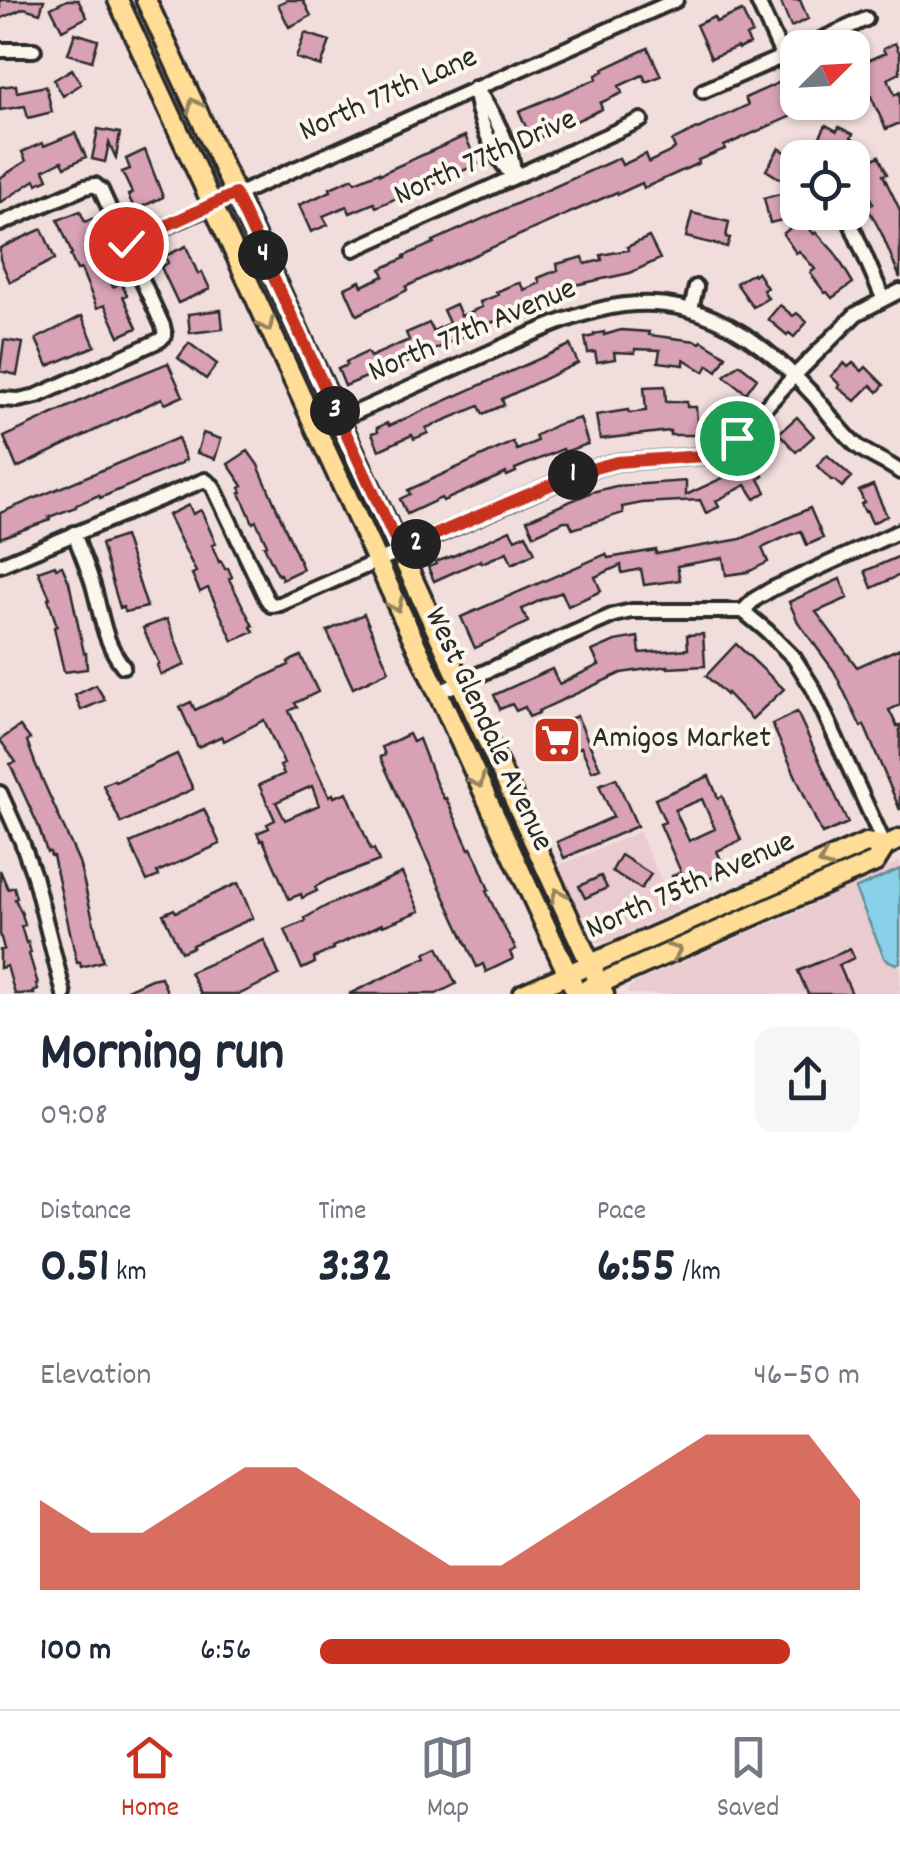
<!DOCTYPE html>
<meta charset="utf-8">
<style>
:root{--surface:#fff;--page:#f6f6f7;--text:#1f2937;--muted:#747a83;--line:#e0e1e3;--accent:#c8321e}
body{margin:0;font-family:Dekko,sans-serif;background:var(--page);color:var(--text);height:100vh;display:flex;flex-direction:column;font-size:38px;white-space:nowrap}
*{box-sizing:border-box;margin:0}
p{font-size:32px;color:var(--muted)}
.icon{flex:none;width:55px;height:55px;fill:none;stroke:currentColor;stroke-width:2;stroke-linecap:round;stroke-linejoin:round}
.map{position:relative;height:994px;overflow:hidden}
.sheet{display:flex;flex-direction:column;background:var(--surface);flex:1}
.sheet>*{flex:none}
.needle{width:65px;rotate:66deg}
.buttons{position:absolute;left:780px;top:30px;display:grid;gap:20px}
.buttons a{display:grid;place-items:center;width:90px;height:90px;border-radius:20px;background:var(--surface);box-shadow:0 2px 8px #0004;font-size:50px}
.pin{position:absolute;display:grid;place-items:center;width:85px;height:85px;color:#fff;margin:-42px;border:5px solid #fff;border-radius:50%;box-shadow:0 2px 10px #0007}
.km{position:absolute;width:50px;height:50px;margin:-25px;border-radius:50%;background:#222;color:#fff;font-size:28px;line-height:50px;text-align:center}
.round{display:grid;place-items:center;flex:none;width:105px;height:105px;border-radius:20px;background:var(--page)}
.overview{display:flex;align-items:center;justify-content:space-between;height:170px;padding:0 40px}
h1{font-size:55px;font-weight:700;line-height:75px}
.figures{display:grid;grid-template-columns:repeat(3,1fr);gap:15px;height:170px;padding:10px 40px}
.figures div{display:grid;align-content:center}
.figures b{font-size:50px;font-weight:700}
.figures small{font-size:28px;font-weight:400}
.figures p{font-size:28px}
.chart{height:280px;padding:20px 40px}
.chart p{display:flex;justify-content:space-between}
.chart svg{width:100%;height:180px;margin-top:10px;fill:var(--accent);opacity:.7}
ul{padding:0 40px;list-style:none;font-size:32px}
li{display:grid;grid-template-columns:160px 120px 1fr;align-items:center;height:75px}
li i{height:25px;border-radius:12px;background:var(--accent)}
.menu{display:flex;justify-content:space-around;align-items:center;height:140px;border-top:2px solid var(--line);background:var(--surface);font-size:28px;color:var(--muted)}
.menu a{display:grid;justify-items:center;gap:5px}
.menu .active{color:var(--accent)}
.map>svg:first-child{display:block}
</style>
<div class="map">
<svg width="900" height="994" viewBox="0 0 900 994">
<rect width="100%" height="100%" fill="#f0dddc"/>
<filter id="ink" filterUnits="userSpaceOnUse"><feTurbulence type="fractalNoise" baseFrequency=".01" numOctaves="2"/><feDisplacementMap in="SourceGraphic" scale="20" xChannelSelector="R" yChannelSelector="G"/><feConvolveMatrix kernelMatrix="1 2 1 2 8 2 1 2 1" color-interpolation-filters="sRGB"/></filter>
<g filter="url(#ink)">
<!-- built -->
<path fill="#e9cbd0" d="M639 832 666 891 679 910 611 941 598 943 587 935 556 867Z
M900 861V994H627L629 988 637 982 819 902 859 879Z"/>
<!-- water -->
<path fill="#88d1e8" stroke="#638f9c" stroke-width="2.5" d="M900 869V962L896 964 885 959 855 889Z"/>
<!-- building -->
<path fill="#d8a1b5" stroke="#2b2b2b" stroke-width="2.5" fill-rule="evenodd" d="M0 0H44L40 13 24 8 0 19Z
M67 0H78L87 17 62 30 51 8Z
M287 0H303L311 16 289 27 278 4Z
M780 0H800L808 19 791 27Z
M742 11 752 33 746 36 750 44 738 49 737 47 711 58 696 25 714 17 716 22Z
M75 33 98 40 92 61 68 54Z
M305 33 330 41 321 66 296 58Z
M895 43 900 54V73L888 79 895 95 900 92V123L886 129 868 90H866L864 86 852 91V67L885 53 883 49Z
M648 48 661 76 646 82 643 75 619 86 622 93 600 103 602 109 532 141 519 111 597 79 596 75 604 71 603 69Z
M72 69 81 84 63 96 54 80Z
M789 78 798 96V102H823L724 146 725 149 698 160 699 163 644 188 642 183 618 194 617 192 432 274 406 287 407 290 357 315 345 288 360 281 362 286 384 276 381 269 405 258 404 256 434 243 433 241 619 158 622 165 646 154 649 162 668 153 675 148 672 141 748 105 745 98Z
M16 85 17 92 46 86 52 112 28 118 25 106 0 110V87Z
M826 125 837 131 839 127 853 134 851 138 859 143 852 158 834 149 830 158 813 150Z
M98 129 120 133 116 158 109 143 105 162 92 159Z
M75 133 86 157 65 167 62 161 44 170 48 179 37 184 35 180 0 203V178L26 161 22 152 42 143 44 146Z
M465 136 478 164 405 197 404 195 376 207 374 203 350 213 347 206 323 216 328 225 311 232 299 205 331 191 330 188 353 178 355 182 379 172 380 174Z
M779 148 798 160V173L790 185 766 170Z
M145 150 163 197 135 210 128 195 132 193 122 172 130 169 126 159Z
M879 156 887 174 883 175 900 210V278L882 234 867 206 873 204 863 182 859 184 852 169Z
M789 192 794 211 798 216 770 223 764 198Z
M80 211 85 222 92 219 107 253 98 257 113 287 121 283 127 295 123 296 137 328 119 336 105 305 97 308 81 269 77 270 70 255 72 254 58 220Z
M692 213 729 222 726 237 730 238 727 247 686 237Z
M801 219 814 234 816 232 835 253 853 283 832 298 827 292 825 293 810 273 815 269 799 251 796 253 783 234Z
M42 229 55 259 10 282 0 259V248Z
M649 237 660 259 630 273 557 289 558 292 530 304 523 308 524 310 513 315 512 313 396 368 395 365 345 386 338 369 347 365 346 362 367 352 370 357 409 340 406 333 429 323 433 331 449 323 443 310 456 304 461 316 482 307 480 302 498 295 496 292 512 285 520 283 524 290 540 283 538 278 558 270 557 264 583 257 585 264 602 260 601 255 628 250 627 247Z
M186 246 198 274 202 272 210 289 178 303 161 267 168 263 165 256Z
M757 272 767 288 763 290 768 298 753 307 736 283 753 273 754 275Z
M780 305 793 316 797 313 807 322 794 337 789 333 787 335 768 319Z
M221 310 223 329 190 333 188 314Z
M82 316 95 346 48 366 36 339Z
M621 330 649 332V335L696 341 700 343 702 341 726 356 717 371 708 365 704 372 684 359V365L658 362 660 350 635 349V353L614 352 615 359 597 362 595 352 588 353 585 338 594 336V334L604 332V335Z
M4 340 23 343 17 375 0 371Z
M189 343 217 364 206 379 178 358Z
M570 345 578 363 502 399 504 405 483 414 479 406 426 428 428 433 414 439 412 435 379 450 372 433 378 431 377 428 387 423 389 426Z
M168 363 183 396 165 404 162 398 17 468 4 437 121 382Z
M844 363 848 367 853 363 862 371 866 367 884 385 878 392 871 385 855 401 838 387 840 385 831 376Z
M739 364 757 378 746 393 724 376Z
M665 386 666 402H687V407H696L698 435H670V431L600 439 596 415 628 410 629 413 646 411 644 387Z
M797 417 814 436 796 452 779 433Z
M580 418 588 444 564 452 563 449 515 469 516 472 507 476 506 473 500 476 443 501 441 498 407 514 400 499 410 494 408 490 513 442 517 450 537 441 535 436 556 425Z
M203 433 221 439 215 459 197 453Z
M178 438 186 460 182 461V463L100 498 99 495 76 505V507L49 517 50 520 0 538V513Z
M248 451 258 465 303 569 282 579 280 574 278 575 264 546 267 545 256 521 253 523 240 493 242 492 240 488 243 486 228 464Z
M827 455 852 477 842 487 834 480 832 481 817 466Z
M754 461 763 476 759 479 766 492 755 499 746 485 716 501 719 507 706 513 700 500 642 503 622 507 623 513 573 529 569 521H564L534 535 527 520 592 492 616 486 686 481V495L727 476Z
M873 485 887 516 872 523 867 511 865 512 861 504 864 502 859 491Z
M189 505 193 514 201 510 216 544 212 545 219 562 221 561 225 569 228 568 232 577 229 579 253 626 251 627 254 632 233 641 208 588 200 592 192 574 196 572 168 515Z
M810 508 823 538 807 545 801 531 783 538 762 548 768 562 748 572 726 575 723 558 677 566 680 580 644 585 641 569 622 573 621 565 595 577 601 591 568 606 562 592 543 599 522 609 528 622 475 648 461 617 606 554 608 558 656 550V554L741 539Z
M510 530 515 539 526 534 535 553 512 564 507 552 482 563 481 560 434 581 428 567 436 564 435 562 453 556Z
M124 536 147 607 125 612 123 607 120 608 101 544Z
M900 556V575L872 588 865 571Z
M55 565 56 568 62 566 69 582 84 653H86L87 669 64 672 54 627 57 626 48 599 50 598 38 571Z
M840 579 848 598 816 612 857 667 900 648V705L889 710 897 726 900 725V810L864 725 861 727 834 671 798 622 789 602Z
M364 614 389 671 353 688 327 631Z
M167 619 185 665 161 675 157 665 159 664 143 628Z
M703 634 705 666 668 668V666L621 673 538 711 539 713 529 717 525 707 516 711 512 704 500 709 494 695 552 669 559 684 580 674 599 665 592 651 615 641 638 637 640 653 688 649 687 635Z
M736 644 784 689 752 719 727 693 726 695 706 676Z
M301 656 318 692 295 703 297 707 289 711 329 796 333 794 334 797 347 792 371 850 374 849 379 861 328 880 315 887 317 891 302 898 301 894 289 899 263 840 261 841 257 833 269 828 267 824 275 820 259 785 284 774 280 766 284 764 264 720 224 741 222 736 198 747 180 707 191 702 195 710 289 665 288 662ZM312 786 319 805 285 820 276 802Z
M96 685 105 700 81 710 75 695Z
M797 712 848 823 822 834 772 724Z
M577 716 600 768 592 771 581 747 551 760 539 732Z
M20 726 30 739 27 741 35 763 79 862 103 961 81 967 80 962 77 963 53 856H51L50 852H47L38 825 10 764 16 762 0 740Z
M409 734 413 742 419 739 436 783 444 799 446 798 469 849 471 848 477 860 489 890 486 891 499 918 516 949 510 952 513 959 486 972 483 964 477 967 380 757 385 755 382 747Z
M177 754 193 789 121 823 103 785 114 780 115 782Z
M709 776 718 798 722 796 741 840 717 851 726 871 680 893 672 876 681 872 660 824 665 822 655 799ZM702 799 715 829 689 841 675 810Z
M616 778 637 826 564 858 557 842 613 817 599 785Z
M204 809 220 844 157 872 159 876 147 881 130 843Z
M621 855 651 874 641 889 612 871Z
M0 870 8 889 14 887 17 898 15 899 22 914 25 925 21 926 26 943 28 942 31 953 29 954 38 984H36L38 990 33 992 34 994H15L7 966 0 968V950L4 949 0 934Z
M402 873 420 911 383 926 382 924 333 947 334 949 314 958 315 963 302 969 285 930 306 921 305 918 326 906Z
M601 876 607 888 585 898 579 886Z
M238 883 253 918 192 945 193 947 181 952 163 914 174 909 176 912Z
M264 940 279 975 240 994H201L190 972Z
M438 947 456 984 436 994H349L427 957 425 953Z
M850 949 854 958 839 965 852 994H808L798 971Z
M161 977 168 994H118L151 979Z"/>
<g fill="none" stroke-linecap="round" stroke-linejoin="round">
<!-- minor casing -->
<g stroke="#2b2b2b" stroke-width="20">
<path id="minor" d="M757 0 783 57
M803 48 866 19
M0 50H34
M475 88C476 116 494 158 514 177
M477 90C493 112 514 150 514 177
M703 91 798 50
M846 212 883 298
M0 224 85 187 95 185 101 190 163 326 165 335 160 340 37 396 18 400 0 399
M126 244 676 0
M354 249 641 120
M691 309 696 287
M339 420C388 398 437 376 486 354 579 313 650 274 746 336 771 353 795 375 815 397 828 413 840 430 855 444 868 456 886 461 900 472
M74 533C80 550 88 568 93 585 102 615 103 641 123 666
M0 565 205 480 213 486 266 598 271 605 280 604 580 472 617 462 702 456 725 448 737 438 794 376 856 314 900 291
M743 611 767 631 794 658 813 688 885 846
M437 693 614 615 632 611H743L755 599 772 589 900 531
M0 793 22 842 34 876 64 994"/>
</g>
<!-- major casing -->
<g stroke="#2b2b2b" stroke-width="25">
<path id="major" d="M118 0 577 994
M146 0 604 994
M589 988 875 862 885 846
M523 994 866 843 885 846 900 839"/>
</g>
<!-- minor -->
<use href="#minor" stroke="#fbf7ec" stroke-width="12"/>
<!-- major -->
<use href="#major" stroke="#ffdd96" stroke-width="18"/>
</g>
<!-- one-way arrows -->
<defs><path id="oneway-chevron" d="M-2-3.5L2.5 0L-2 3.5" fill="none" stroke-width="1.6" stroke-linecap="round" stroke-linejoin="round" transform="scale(2.5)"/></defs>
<g stroke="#958460">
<use href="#oneway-chevron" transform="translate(194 105) rotate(-115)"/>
<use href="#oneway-chevron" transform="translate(267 325) rotate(65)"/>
<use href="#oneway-chevron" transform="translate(396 605) rotate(65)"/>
<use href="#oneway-chevron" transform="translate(478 781) rotate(65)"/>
<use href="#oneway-chevron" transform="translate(825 861) rotate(157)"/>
<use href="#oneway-chevron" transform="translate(558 895) rotate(-114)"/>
<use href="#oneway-chevron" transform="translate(675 951) rotate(-24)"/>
</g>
</g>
<g fill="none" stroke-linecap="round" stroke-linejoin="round" filter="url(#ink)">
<!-- route casing -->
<g stroke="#fff" stroke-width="20">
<path id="route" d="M126 244 235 194 400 550 580 472 617 462 702 456 725 448 737 438"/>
</g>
<!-- route -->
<use href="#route" stroke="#c8321e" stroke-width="12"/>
</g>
<!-- icons -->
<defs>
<g id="supermarket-square" transform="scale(2.5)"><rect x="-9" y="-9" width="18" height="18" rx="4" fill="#c8321e" stroke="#fbf7ec"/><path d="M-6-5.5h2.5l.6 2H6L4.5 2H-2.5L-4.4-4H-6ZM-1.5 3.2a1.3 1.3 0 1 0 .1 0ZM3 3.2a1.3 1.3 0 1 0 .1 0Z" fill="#fff"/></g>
</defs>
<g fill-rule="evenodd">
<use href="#supermarket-square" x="557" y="740"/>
</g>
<g text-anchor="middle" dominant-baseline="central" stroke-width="8" stroke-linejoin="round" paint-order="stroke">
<!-- street labels -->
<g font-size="32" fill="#2b2b2b" stroke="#fbf7ec">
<text transform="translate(389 96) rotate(-24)">North 77th Lane</text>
<text transform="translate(486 159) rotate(-24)">North 77th Drive</text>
<text transform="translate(473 332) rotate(-23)">North 77th Avenue</text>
<text transform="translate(487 730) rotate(65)">West Glendale Avenue</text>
<text transform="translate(691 887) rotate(-24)">North 75th Avenue</text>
</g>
<!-- poi labels -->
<g font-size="32" fill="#2b2b2b" stroke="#fbf7ec" text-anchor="start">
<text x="592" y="740">Amigos Market</text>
</g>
</g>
</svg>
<div class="buttons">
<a><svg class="needle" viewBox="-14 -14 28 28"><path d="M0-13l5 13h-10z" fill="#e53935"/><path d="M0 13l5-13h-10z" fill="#747a83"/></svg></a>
<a><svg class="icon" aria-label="locate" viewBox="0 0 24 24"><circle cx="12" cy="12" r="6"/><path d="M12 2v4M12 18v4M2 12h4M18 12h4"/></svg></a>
</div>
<div class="pin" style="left:737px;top:438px;background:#1e9e55"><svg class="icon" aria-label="arrive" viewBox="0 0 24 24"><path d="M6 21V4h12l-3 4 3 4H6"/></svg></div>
<div class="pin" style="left:126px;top:244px;background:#d93025"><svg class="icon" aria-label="check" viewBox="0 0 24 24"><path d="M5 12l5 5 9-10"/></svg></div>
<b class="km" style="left:573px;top:475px">1</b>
<b class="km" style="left:416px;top:544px">2</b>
<b class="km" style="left:335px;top:411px">3</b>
<b class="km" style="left:263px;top:255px">4</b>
</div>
<section class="sheet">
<div class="overview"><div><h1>Morning run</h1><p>09:08</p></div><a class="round"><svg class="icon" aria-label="share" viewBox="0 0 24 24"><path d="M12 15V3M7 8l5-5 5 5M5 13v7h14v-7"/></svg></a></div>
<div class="figures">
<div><p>Distance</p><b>0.51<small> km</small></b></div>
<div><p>Time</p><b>3:32</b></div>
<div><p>Pace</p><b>6:55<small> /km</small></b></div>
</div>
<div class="chart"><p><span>Elevation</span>46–50 m</p>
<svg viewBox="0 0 160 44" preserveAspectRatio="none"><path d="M0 44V22L10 30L20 30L30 22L40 14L50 14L60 22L70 30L80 38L90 38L100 30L110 22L120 14L130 6L140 6L150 6L160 22V44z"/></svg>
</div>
<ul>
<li><b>100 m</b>6:56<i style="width:87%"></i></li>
</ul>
</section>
<nav class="menu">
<a class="active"><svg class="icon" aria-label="home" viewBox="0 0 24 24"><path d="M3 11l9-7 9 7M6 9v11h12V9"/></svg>Home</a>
<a><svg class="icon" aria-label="map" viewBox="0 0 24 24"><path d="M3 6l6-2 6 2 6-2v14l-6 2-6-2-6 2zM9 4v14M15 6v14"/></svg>Map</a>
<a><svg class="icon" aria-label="saved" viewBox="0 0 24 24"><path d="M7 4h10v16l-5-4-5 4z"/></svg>Saved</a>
</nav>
